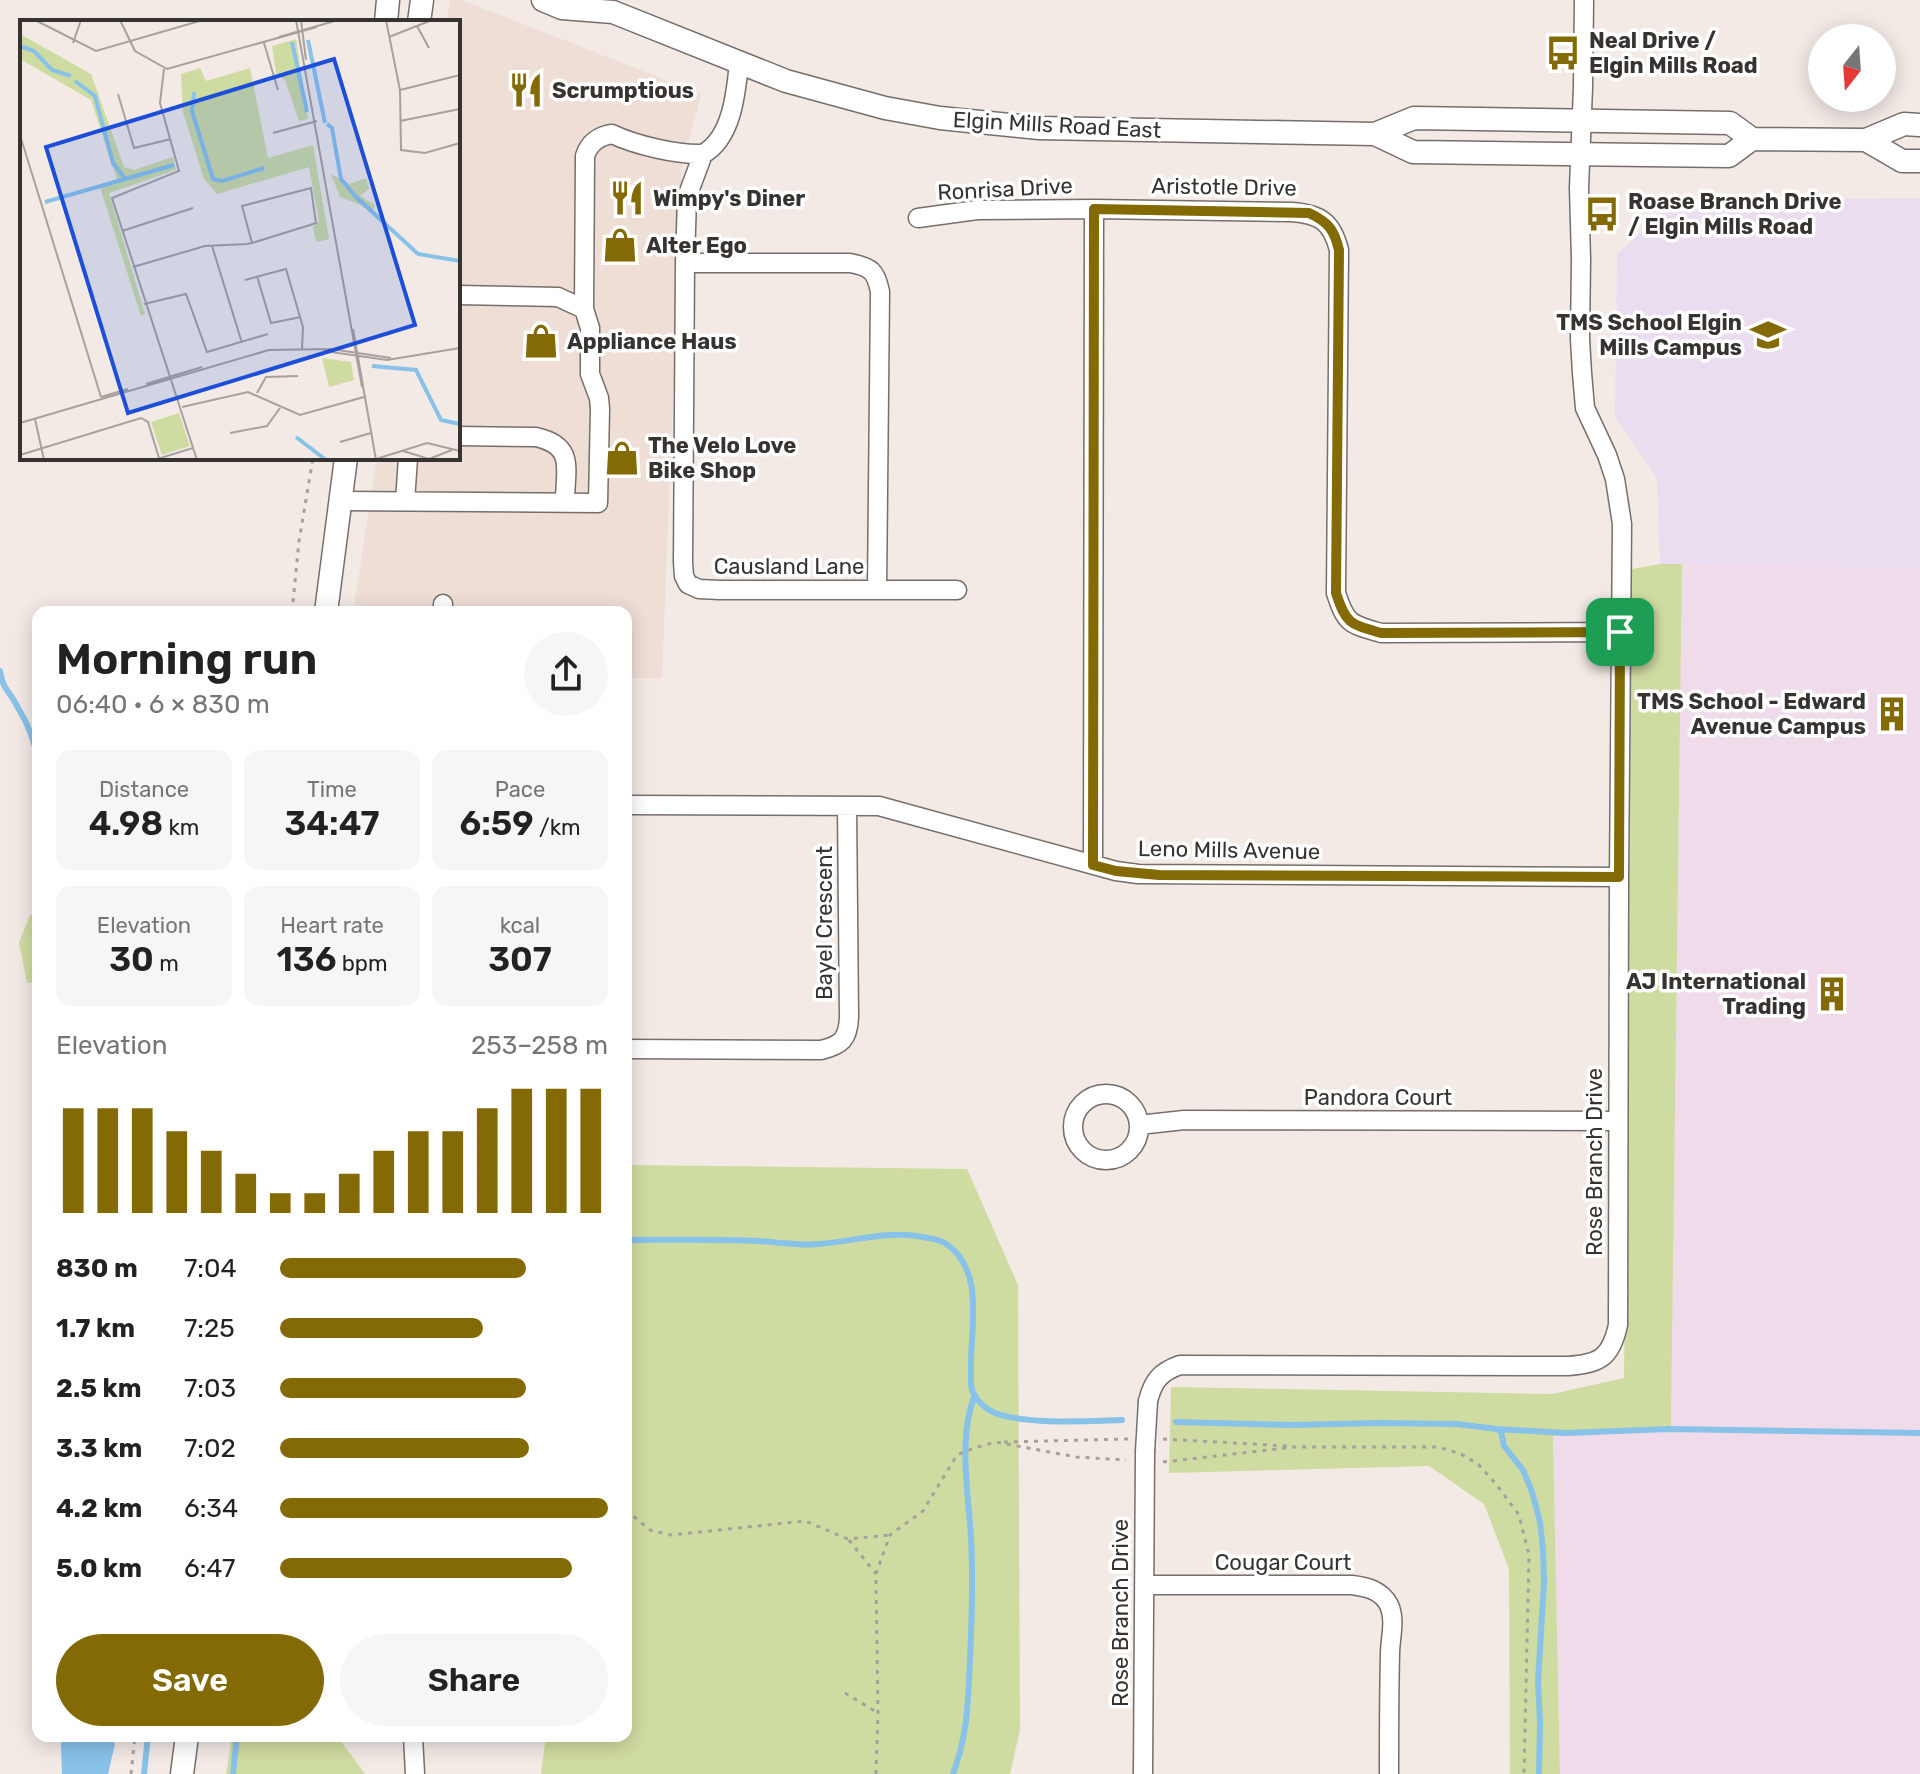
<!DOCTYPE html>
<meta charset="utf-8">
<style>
:root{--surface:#fff;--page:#f6f6f6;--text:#222;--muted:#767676;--accent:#836a04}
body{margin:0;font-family:Rubik,sans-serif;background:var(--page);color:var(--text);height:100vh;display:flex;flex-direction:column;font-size:30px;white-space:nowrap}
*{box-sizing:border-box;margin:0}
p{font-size:26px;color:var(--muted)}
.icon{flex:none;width:44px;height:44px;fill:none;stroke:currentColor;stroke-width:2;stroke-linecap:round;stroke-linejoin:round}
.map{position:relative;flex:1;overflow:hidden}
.panel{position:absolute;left:32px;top:606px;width:600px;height:1136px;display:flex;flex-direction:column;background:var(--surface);border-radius:16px;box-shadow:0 4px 20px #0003}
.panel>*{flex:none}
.needle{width:52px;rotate:197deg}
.fabs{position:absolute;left:1808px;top:24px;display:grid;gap:16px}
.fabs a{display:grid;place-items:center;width:88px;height:88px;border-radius:50%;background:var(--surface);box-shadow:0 4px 20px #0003;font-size:40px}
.pin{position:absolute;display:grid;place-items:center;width:68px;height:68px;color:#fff;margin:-34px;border-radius:16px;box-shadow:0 4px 12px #0006}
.round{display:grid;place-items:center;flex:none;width:84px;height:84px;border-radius:42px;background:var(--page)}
.overview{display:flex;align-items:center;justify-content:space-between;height:136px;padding:0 24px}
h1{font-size:44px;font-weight:600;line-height:60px}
.metrics{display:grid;grid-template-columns:repeat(3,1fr);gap:12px;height:136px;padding:8px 24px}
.metrics div{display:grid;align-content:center;border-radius:16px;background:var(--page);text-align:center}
.metrics b{font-size:34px;font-weight:600}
.metrics small{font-size:22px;font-weight:400}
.metrics p{font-size:22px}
.chart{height:224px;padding:16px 24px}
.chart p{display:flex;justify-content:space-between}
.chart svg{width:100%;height:144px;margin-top:8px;stroke:var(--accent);stroke-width:6}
.button{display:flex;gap:16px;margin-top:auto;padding:16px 24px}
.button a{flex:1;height:92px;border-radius:48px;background:var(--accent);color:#fff;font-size:32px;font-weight:600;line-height:92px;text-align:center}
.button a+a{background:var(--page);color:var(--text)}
ul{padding:0 24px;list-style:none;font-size:26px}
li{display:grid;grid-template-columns:128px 96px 1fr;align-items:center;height:60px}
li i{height:20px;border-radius:10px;background:var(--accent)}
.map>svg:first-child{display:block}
</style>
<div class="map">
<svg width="1920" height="1774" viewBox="0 0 1920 1774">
<rect width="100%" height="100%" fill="#f3eae6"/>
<!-- built -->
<path fill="#eeded6" d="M450 0H462L701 94 682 168 662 678H626V612H353L377 458H458V22H447Z"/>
<!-- industrial -->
<path fill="#efdbea" d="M1682 564 1920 568V1774H1560L1553 1436 1671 1426Z"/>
<!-- education -->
<path fill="#eaddf0" d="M1920 198V568L1660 564 1657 478 1615 417 1617 254 1675 201Z"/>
<!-- green -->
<path fill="#cfdca1" d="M1660 564H1682L1671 1426 1553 1436 1560 1774H1510L1509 1569 1484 1504 1429 1466 1169 1473 1171 1387 1552 1394 1624 1378 1632 569Z
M38 913V982L27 983 19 943 30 915Z
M626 1165 967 1169 1018 1285 1020 1730 1010 1774H541L546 1736H626Z
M232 1736H340V1740L365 1774H226Z"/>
<!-- water -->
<path fill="#88c2e9" d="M62 1736H112L115 1744 108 1774H62L61 1744Z"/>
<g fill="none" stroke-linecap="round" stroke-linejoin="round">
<!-- stream -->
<path stroke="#88c2e9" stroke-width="6" d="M0 671C3 690 9 690 17 706 27 722 35 742 38 761
M630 1240C673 1240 716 1239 758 1241 778 1242 800 1246 819 1244 858 1241 888 1229 928 1238 935 1239 940 1240 945 1243 986 1270 970 1328 971 1369 971 1376 970 1386 973 1393 977 1401 987 1410 995 1413 1027 1425 1087 1421 1122 1420
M1176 1422 1294 1425 1378 1423 1456 1424 1497 1429 1566 1433 1669 1429 1920 1433
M1498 1430 1501 1431 1504 1446 1523 1470 1532 1492 1540 1522 1543 1550 1544 1583 1538 1681 1540 1723 1539 1774
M144 1774 148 1736
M233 1774 237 1736
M953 1774C968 1734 968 1701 970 1659 972 1618 973 1577 971 1536 968 1492 958 1436 975 1395"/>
<!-- minor casing -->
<g stroke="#766e6a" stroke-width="21">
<path id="minor" d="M739 63C736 93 732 138 703 154L687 197 685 263 683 562 684 576 688 584 699 589 720 590H957
M918 218 977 210 1094 209 1292 212C1320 214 1332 222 1339 250L1336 593C1346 624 1350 624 1381 633L1620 632
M685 263H850C871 267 876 271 880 292L877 590
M458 295 558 297 584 309 585 156C589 143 599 136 612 134 635 145 677 155 703 154
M458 436 536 437C576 446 565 469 565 502
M340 501 598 503 600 409 599 398 590 374V328L584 309
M405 501 408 458
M443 612V604
M626 805 879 806 1116 871 1138 874 1619 877
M1093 865 1094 209
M626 1049 821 1050C842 1045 848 1039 849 1017L847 806
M1073 1127a33 33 0 1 1 66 0a33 33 0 1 1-66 0Z
M1139 1125 1184 1120 1618 1121
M1148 1401C1153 1381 1160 1372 1180 1365L1568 1366C1600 1364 1611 1357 1618 1325L1619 877 1622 524 1615 479 1607 455 1585 408 1582 373 1580 339 1581 259 1579 188 1583 87 1584 0
M1144 1585H1352C1367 1587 1381 1590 1389 1605 1396 1620 1390 1638 1390 1654 1389 1694 1389 1734 1389 1774
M413 1736 415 1774
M1143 1774 1145 1452"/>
</g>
<!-- major casing -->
<g stroke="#766e6a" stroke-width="25">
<path id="major" d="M543 0 562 8 613 12 786 81 885 108 940 118 1039 128 1375 134 1414 118 1730 123 1752 139
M386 22 388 0
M419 22 422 0
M1375 134 1413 152 1729 156 1752 139 1866 140 1904 124 1920 125
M1866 140 1902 161H1920
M326 612 346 458
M182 1774 187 1736"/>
</g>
<!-- path -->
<path stroke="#a6a09d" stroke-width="3" stroke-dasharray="4 6" stroke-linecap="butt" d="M292 612 299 541 313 458
M1163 1439 1288 1446
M1004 1442 1128 1439
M1163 1462 1295 1447H1438L1461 1454 1478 1464 1496 1484 1519 1515 1529 1555 1524 1774
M626 1510 650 1530 671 1535 805 1521 848 1539 890 1535
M849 1540 876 1574
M845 1693 878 1713
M131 1774 135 1736
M876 1774 878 1713 876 1574 890 1535 923 1511 957 1455 974 1448 996 1442 1076 1457 1126 1460"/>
<!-- minor -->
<use href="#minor" stroke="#fff" stroke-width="18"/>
<!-- major -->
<use href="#major" stroke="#fff" stroke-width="22"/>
<!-- minor-bridge casing -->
<g stroke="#766e6a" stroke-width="21" stroke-linecap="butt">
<path id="minor-bridge" d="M1145 1452 1148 1401"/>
</g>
<!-- minor-bridge -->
<use href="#minor-bridge" stroke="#fff" stroke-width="18"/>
</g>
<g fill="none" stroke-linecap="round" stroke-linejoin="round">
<!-- route casing -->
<g stroke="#fff" stroke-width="16">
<path id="route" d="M1094 209 1309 213C1328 222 1334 229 1339 250L1336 593C1346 624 1350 624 1381 633L1620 632 1619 877 1159 875 1116 871 1093 865Z"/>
</g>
<!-- route -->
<use href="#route" stroke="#836a04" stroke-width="10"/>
</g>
<!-- icons -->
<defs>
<g id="bus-bare" transform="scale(2.76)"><path d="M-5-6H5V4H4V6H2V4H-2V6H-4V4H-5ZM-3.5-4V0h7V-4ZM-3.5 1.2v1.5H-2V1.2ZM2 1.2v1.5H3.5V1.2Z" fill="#836a04" stroke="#fff" stroke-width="2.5" paint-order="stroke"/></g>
<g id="restaurant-bare" transform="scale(2.76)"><path d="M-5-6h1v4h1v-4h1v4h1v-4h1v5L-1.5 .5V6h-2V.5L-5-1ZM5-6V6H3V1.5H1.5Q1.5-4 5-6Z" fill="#836a04" stroke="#fff" stroke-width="2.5" paint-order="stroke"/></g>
<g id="shop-bare" transform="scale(2.76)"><path d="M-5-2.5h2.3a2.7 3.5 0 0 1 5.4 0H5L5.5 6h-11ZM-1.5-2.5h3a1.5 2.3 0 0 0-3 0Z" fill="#836a04" stroke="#fff" stroke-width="2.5" paint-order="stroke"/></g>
<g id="school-bare" transform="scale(2.76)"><path d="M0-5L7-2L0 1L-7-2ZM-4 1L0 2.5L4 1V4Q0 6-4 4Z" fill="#836a04" stroke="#fff" stroke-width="2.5" paint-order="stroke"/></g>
<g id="building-bare" transform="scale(2.76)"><path d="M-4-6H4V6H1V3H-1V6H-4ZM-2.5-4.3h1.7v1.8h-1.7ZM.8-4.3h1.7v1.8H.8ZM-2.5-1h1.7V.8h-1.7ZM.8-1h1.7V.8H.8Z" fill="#836a04" stroke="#fff" stroke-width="2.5" paint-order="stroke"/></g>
</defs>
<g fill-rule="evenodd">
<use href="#bus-bare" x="1563" y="53"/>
<use href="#restaurant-bare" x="526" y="90"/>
<use href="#restaurant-bare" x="627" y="198"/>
<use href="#bus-bare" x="1602" y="214"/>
<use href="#shop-bare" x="620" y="245"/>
<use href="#school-bare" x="1768" y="335"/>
<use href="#shop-bare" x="541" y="341"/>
<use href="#shop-bare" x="622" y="458"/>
<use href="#building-bare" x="1892" y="714"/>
<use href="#building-bare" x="1832" y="994"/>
</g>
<g text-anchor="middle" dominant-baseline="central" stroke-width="7" stroke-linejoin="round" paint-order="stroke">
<!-- poi labels -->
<g font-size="22" font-weight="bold" fill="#363331" stroke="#fff" text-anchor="start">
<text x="1589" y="40">Neal Drive /<tspan x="1589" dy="25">Elgin Mills Road</tspan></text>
<text x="552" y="90">Scrumptious</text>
<text x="653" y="198">Wimpy's Diner</text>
<text x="1628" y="201">Roase Branch Drive<tspan x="1628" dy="25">/ Elgin Mills Road</tspan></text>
<text x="646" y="245">Alter Ego</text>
<text x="1742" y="322" text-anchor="end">TMS School Elgin<tspan x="1742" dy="25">Mills Campus</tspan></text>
<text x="567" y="341">Appliance Haus</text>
<text x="648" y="445">The Velo Love<tspan x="648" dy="25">Bike Shop</tspan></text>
<text x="1866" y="701" text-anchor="end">TMS School - Edward<tspan x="1866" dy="25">Avenue Campus</tspan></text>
<text x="1806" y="981" text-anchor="end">AJ International<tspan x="1806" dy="25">Trading</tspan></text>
</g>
<!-- street labels -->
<g font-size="22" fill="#363331" stroke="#fff">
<text transform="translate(1057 125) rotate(3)">Elgin Mills Road East</text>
<text transform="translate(1224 187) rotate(1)">Aristotle Drive</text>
<text transform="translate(1005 189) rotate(-3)">Ronrisa Drive</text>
<text x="789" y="566">Causland Lane</text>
<text transform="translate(1229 850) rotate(1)">Leno Mills Avenue</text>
<text transform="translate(824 923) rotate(-90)">Bayel Crescent</text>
<text x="1378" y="1097">Pandora Court</text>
<text transform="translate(1594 1162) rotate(-90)">Rose Branch Drive</text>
<text x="1283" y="1562">Cougar Court</text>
<text transform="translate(1120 1613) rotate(-90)">Rose Branch Drive</text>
</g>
</g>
<!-- overview -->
<g transform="translate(20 20)">
<rect width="440" height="440" fill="#f3eae6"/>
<path d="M0 14 71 54 104 147 114 150 153 137 156 150 89 173 125 294 121 296 80 167 97 160 71 80 0 39ZM276 19 288 99 279 101 265 60 256 53 252 26ZM180 48 186 61 230 48 248 138 293 125 309 219 296 222 293 207 299 201 289 147 197 174 184 159 163 92 161 54ZM311 154 330 164 346 158 349 169 340 176 355 185 353 190 320 177ZM302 338 331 342 334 360 309 367ZM159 393 170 426 142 435 131 402Z" fill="#cfdca1"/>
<path fill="none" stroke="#88c2e9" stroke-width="4" d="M288 20 305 103M272 22 287 92M0 26 14 31 32 50 51 56M55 61 75 76 93 143 105 159M174 72 172 91 193 159 202 161 244 148M307 104 312 108 321 159 335 176 398 234 440 241M25 182 154 145M352 346 396 350 421 400 440 404M276 417 306 440"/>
<path fill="none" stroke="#a7a19e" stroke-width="2" d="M15 0 76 31 183 0M100 0 115 31 147 49 297 7M276 0 342 367M281 0 286 40M366 0 380 70 381 130 405 133 440 123M397 6 409 28M259 17 318 0M369 17 412 0M53 23 61 0M244 23 258 70M144 49 140 83 159 151 92 178 177 440M380 70 440 55M98 74 114 128 151 119M380 101 440 89M253 113 297 101M0 115 81 377M102 211 173 188M192 226 222 323M113 247 185 226 227 224 232 223 290 205 296 203 291 168 222 186 232 223M237 256 251 303 281 297M225 260 266 249 283 307 282 329M124 284 166 274 187 332 248 314M333 309 356 440M304 331 367 340 440 328M126 364 182 347M237 373 246 357 278 356M81 377 108 369M162 387 228 372 280 395 344 377M15 399 24 440M0 403 249 330 311 329 371 338M210 413 247 406 260 388M320 422 351 413M383 431 409 439 432 430M0 435 121 398 128 402 139 438M356 439 407 423 440 431M134 440 173 428"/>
<path fill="#1d4ed8" fill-opacity="0.15" stroke="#1d4ed8" stroke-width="4" d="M314 39 395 305 108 393 26 127Z"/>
<rect width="440" height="440" fill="none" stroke="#363331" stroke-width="4"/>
</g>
</svg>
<div class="fabs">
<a><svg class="needle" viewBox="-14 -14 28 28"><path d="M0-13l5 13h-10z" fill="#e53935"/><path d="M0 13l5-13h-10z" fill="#767676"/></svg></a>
</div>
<div class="pin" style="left:1620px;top:632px;background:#1e9e55"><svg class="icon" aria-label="arrive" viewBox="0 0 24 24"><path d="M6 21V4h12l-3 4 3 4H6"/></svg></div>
<section class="panel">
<div class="overview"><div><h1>Morning run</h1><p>06:40 · 6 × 830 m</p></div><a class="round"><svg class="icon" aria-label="share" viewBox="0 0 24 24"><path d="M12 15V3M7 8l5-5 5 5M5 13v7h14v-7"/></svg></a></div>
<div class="metrics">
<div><p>Distance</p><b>4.98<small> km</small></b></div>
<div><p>Time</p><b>34:47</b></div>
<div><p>Pace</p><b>6:59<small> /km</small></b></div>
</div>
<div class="metrics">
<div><p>Elevation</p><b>30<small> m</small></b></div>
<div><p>Heart rate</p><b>136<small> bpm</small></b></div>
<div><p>kcal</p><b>307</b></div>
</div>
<div class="chart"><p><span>Elevation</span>253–258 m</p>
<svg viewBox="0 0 160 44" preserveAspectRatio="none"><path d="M5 44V12M15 44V12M25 44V12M35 44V19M45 44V25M55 44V32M65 44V38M75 44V38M85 44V32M95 44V25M105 44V19M115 44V19M125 44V12M135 44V6M145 44V6M155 44V6"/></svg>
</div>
<ul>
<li><b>830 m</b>7:04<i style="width:75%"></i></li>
<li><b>1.7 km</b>7:25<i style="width:62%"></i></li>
<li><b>2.5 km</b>7:03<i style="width:75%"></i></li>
<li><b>3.3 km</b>7:02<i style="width:76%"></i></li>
<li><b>4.2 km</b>6:34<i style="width:100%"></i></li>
<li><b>5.0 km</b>6:47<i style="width:89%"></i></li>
</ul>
<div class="button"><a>Save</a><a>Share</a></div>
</section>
</div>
